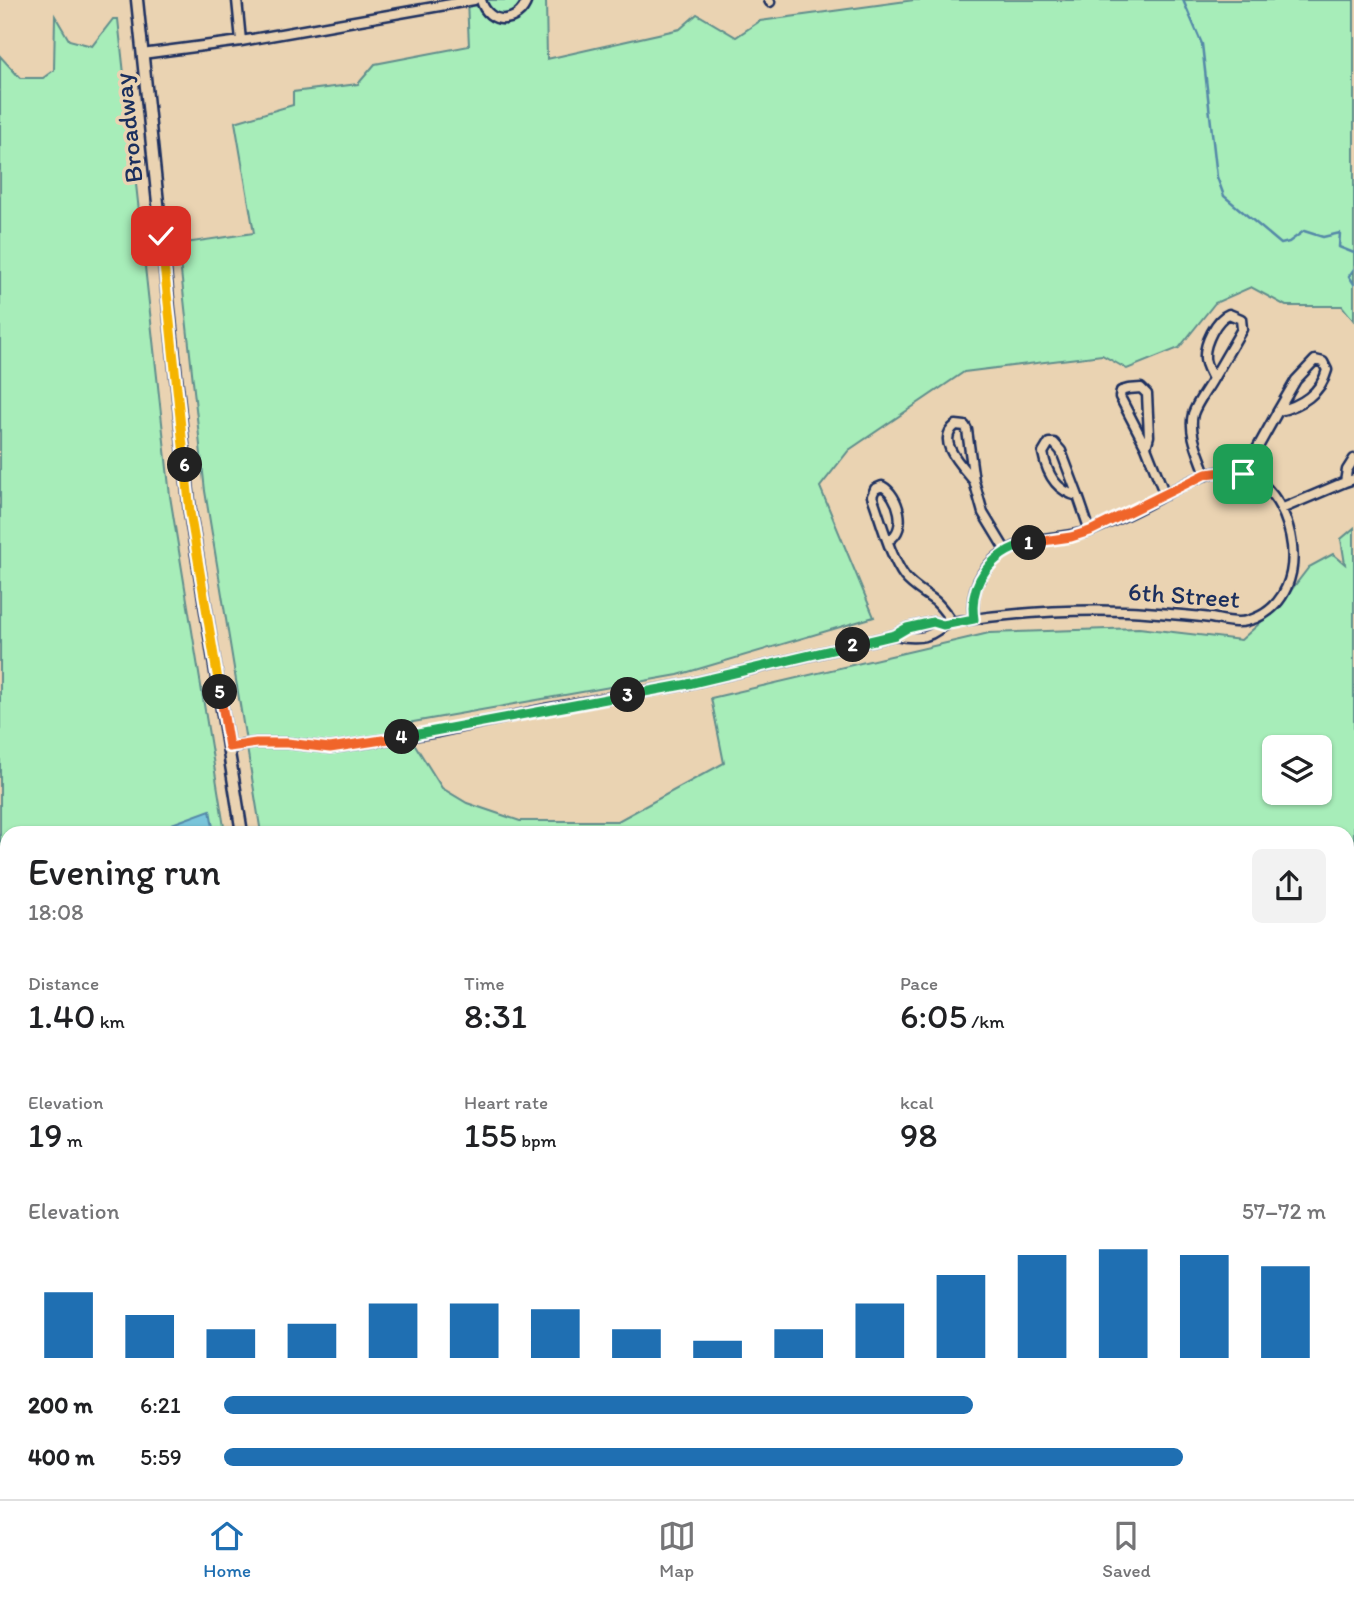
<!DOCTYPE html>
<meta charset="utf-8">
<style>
:root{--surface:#fff;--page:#f2f2f2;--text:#202124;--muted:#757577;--line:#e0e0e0;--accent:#1f6fb2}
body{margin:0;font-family:Itim,sans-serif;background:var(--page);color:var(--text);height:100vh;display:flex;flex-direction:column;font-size:26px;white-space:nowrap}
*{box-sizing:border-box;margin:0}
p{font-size:23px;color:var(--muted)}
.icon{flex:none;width:38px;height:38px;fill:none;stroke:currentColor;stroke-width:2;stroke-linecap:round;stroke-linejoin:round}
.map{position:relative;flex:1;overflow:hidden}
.side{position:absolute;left:0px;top:826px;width:1354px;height:674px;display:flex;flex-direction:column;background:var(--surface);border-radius:21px 21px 0 0;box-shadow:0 2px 5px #0004}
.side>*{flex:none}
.tools{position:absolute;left:1262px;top:735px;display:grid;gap:14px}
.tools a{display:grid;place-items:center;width:70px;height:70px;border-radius:10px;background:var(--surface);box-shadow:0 2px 5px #0004;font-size:35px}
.pin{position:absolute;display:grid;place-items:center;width:60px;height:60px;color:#fff;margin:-30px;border-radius:14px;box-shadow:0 4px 10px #0006}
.km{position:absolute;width:35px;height:35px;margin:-18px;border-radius:50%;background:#222;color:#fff;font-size:19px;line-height:35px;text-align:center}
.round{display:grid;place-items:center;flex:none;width:74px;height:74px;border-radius:10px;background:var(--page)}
.headline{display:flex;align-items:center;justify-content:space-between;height:119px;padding:0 28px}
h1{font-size:38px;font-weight:600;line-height:52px}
.figures{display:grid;grid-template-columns:repeat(3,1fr);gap:10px;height:119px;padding:7px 28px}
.figures div{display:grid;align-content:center}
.figures b{font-size:35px;font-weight:600}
.figures small{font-size:19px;font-weight:400}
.figures p{font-size:19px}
.chart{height:196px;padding:14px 28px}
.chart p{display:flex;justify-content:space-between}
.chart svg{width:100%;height:126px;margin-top:7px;stroke:var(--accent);stroke-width:6}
ul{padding:0 28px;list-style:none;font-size:23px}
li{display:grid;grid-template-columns:112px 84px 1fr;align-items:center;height:52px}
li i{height:18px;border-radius:9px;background:var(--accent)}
.dock{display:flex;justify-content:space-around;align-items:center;height:98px;border-top:2px solid var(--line);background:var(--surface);font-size:19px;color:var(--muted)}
.dock a{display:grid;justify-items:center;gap:4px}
.dock .current{color:var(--accent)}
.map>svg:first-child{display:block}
</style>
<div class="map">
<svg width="1354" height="1499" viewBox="0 0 1354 1499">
<rect width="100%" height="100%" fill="#ead3b2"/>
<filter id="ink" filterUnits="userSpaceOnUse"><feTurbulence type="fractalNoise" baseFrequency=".0143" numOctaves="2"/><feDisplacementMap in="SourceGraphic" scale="14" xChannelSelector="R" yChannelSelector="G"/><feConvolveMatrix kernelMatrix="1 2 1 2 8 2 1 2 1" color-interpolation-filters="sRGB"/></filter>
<g filter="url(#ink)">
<!-- green -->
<path fill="#a7edb9" stroke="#618e8c" stroke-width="2" fill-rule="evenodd" d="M467 0H546L547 59 680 29 697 14 736 37 760 21 914 0H1354V321L1342 306H1286L1251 287 1215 303 1179 348 1127 369 1102 355 964 372 849 450 820 487 874 617 678 675 402 724 442 788 467 803 520 821H618L724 763 711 698 989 633 1139 628 1241 640 1279 606 1309 567 1333 554 1345 564 1341 539 1354 528V1120L1348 1123V833H261L205 491 178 244 254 233 235 122 293 105V92L358 84 375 64 469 46ZM1274 747H1320V793H1274Z
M55 16 69 40 92 46 113 19H118L170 496 225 833H7V1013L0 1014V56L20 78H43L54 70Z
M1354 1275V1397L1348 1395V1277Z
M958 1493H1035L1032 1499H947Z"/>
<!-- water -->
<path fill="#7ac5da" stroke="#5489a8" stroke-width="2" d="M210 810 214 833H174L172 824Z"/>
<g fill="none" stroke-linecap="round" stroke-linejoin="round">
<!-- stream -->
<path stroke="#5489a8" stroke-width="2.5" d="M1183 0 1202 44 1217 177 1224 196 1281 244 1289 242 1304 231 1323 237 1340 233 1339 247 1354 253
M1354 269 1349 276 1354 284"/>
<!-- minor casing -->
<g stroke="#1b2f5e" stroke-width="13">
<path id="minor" d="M237 0 241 41
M481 0C488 26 519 25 527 0
M769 0 770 2
M142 54 241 41 474 0
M1229 314 1241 319 1242 329 1213 379C1210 372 1205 365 1205 358 1204 344 1216 319 1229 314Z
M1315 360 1323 362 1327 370C1321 393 1301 406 1278 411L1296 380Z
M1128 389 1141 388 1147 394 1149 436 1146 447 1120 397 1121 391Z
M956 425 965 426 967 430 974 481C963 467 934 441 956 425Z
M1049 443H1054L1061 451 1078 496C1056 491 1047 474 1043 453Z
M1146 447 1165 495
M1354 459 1347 470 1345 482 1354 479
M1206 474C1200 456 1188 433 1193 414 1197 402 1207 390 1213 379
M1243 474 1278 411
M974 481 983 513 1006 551
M1078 496 1090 531
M1281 509 1345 482
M889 540C908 530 899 495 882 486L875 489 872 496C881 520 890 557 905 577 913 587 925 593 935 601 942 607 947 615 952 622
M895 635C908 638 925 639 936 631 943 626 945 624 952 622 1010 613 1068 609 1126 611 1155 612 1183 615 1211 618 1222 620 1236 624 1247 621 1327 599 1290 465 1225 471 1203 473 1185 484 1166 494 1142 508 1116 520 1090 531 1067 538 1041 537 1019 545 988 556 968 585 974 619
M229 747 256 743H287L330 748 438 732 545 709 688 684 862 643 895 635 907 628 933 622 943 625
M1348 1135 1354 1137
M0 1321 7 1320
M1348 1471 1354 1474
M742 1493 743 1499
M1191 1493 1194 1499
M161 1499 190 1493
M461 1499 480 1493
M1162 1499 1181 1493"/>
</g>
<!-- tertiary casing -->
<g stroke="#1b2f5e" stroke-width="15">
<path id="tertiary" d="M137 0 190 512 242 833
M348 1493V1499"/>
</g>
<!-- primary casing -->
<g stroke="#1b2f5e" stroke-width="18">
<path id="primary" d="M1348 1258 1354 1255
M764 1499 779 1493"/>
</g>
<!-- minor -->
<use href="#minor" stroke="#ead3b2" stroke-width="8"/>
<!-- tertiary -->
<use href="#tertiary" stroke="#ead3b2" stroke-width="10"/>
<!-- primary -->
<use href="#primary" stroke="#fedf80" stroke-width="12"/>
</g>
</g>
<g fill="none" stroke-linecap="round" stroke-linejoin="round" filter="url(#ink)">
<!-- split-1 casing -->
<g stroke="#fff" stroke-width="14">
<path id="split-1" d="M1029 543 1071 537 1090 531 1206 474 1231 471 1243 474"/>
</g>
<!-- split-2 casing -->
<g stroke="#fff" stroke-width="14">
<path id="split-2" d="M853 645 895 635 907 628 933 622 943 625 974 619C968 582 993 551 1029 543"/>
</g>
<!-- split-3 casing -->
<g stroke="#fff" stroke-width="14">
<path id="split-3" d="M628 695 688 684 853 645"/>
</g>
<!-- split-4 casing -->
<g stroke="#fff" stroke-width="14">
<path id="split-4" d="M402 737 628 695"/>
</g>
<!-- split-5 casing -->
<g stroke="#fff" stroke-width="14">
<path id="split-5" d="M220 692 229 747 256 743H287L330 748 402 737"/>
</g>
<!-- split-6 casing -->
<g stroke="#fff" stroke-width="14">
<path id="split-6" d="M185 465 190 512 220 692"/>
</g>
<!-- split-7 casing -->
<g stroke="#fff" stroke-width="14">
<path id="split-7" d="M161 236 185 465"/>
</g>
<!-- split-1 -->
<use href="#split-1" stroke="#f0652b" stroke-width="9"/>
<!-- split-2 -->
<use href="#split-2" stroke="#22a559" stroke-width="9"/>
<!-- split-3 -->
<use href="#split-3" stroke="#22a559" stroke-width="9"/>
<!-- split-4 -->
<use href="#split-4" stroke="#22a559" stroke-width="9"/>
<!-- split-5 -->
<use href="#split-5" stroke="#f0652b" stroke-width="9"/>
<!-- split-6 -->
<use href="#split-6" stroke="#f5b400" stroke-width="9"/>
<!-- split-7 -->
<use href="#split-7" stroke="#f5b400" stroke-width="9"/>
</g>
<g text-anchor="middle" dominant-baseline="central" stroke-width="7" stroke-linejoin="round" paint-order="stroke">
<!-- street labels -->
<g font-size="26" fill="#1b2f5e" stroke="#ead3b2">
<text transform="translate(128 128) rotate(-96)">Broadway</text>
<text transform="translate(1184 595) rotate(4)">6th Street</text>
</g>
</g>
</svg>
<div class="tools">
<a><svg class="icon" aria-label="layers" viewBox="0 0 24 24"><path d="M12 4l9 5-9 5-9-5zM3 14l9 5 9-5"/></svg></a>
</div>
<div class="pin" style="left:1243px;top:474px;background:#1e9e55"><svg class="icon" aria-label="arrive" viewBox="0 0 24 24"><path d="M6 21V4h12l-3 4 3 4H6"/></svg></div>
<div class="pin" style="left:161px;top:236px;background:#d93025"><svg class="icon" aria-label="check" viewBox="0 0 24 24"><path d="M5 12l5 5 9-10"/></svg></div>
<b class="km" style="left:1029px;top:543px">1</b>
<b class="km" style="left:853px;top:645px">2</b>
<b class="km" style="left:628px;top:695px">3</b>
<b class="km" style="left:402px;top:737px">4</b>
<b class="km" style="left:220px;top:692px">5</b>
<b class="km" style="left:185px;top:465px">6</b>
<section class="side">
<div class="headline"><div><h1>Evening run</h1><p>18:08</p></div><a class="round"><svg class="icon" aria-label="share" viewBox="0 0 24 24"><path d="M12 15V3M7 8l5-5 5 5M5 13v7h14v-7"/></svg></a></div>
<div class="figures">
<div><p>Distance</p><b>1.40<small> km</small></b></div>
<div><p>Time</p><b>8:31</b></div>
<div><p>Pace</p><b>6:05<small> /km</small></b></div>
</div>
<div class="figures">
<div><p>Elevation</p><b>19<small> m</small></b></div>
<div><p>Heart rate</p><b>155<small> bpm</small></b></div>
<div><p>kcal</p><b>98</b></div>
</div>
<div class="chart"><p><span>Elevation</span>57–72 m</p>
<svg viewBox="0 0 160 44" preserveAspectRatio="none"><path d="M5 44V21M15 44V29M25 44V34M35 44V32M45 44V25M55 44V25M65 44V27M75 44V34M85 44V38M95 44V34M105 44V25M115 44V15M125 44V8M135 44V6M145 44V8M155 44V12"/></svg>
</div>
<ul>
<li><b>200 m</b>6:21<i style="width:68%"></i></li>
<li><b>400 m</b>5:59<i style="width:87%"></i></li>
</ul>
</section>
</div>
<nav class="dock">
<a class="current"><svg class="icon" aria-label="home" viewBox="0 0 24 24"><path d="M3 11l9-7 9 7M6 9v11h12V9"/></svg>Home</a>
<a><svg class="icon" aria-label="map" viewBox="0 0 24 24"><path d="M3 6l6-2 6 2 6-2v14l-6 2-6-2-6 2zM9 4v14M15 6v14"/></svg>Map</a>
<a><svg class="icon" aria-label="saved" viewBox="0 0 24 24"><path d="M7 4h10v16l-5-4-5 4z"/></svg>Saved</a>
</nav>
